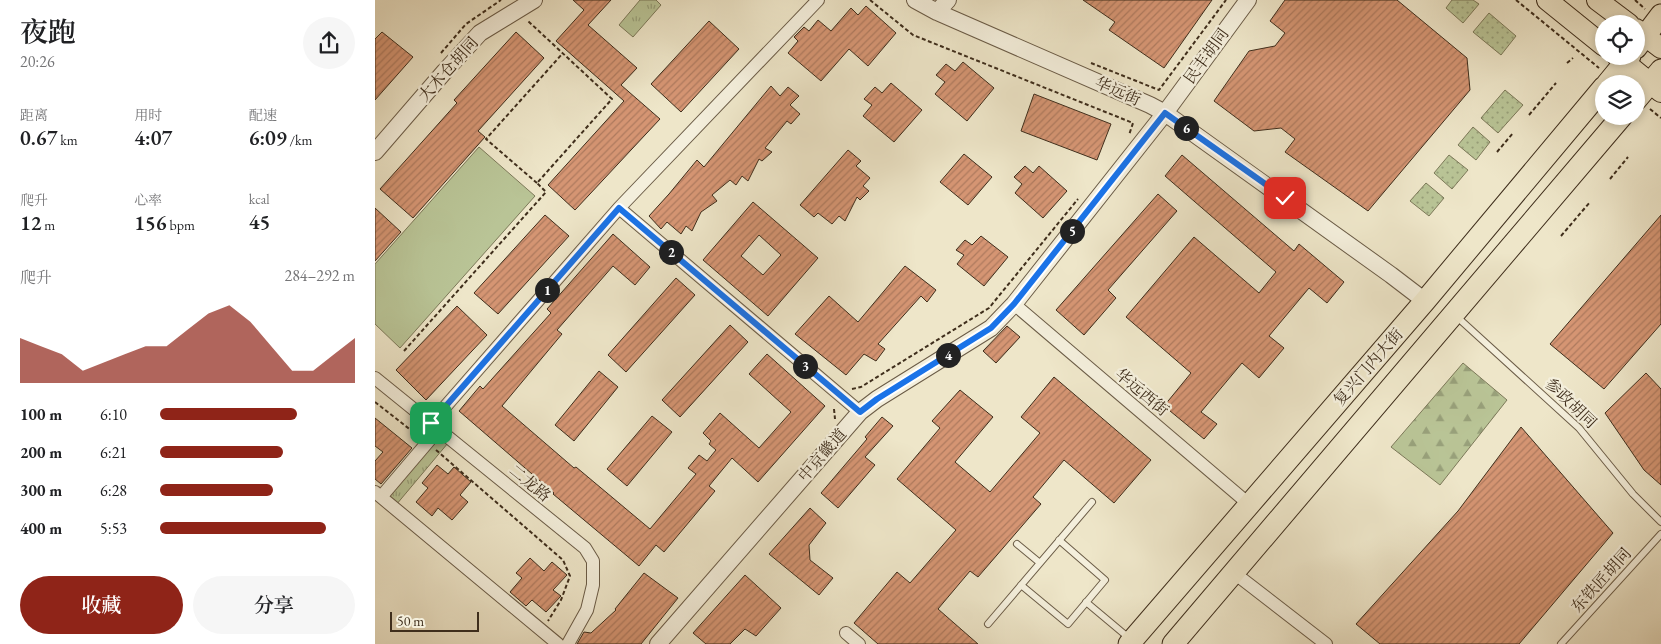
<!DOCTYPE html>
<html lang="zh">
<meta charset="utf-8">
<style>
:root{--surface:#fff;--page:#f6f6f6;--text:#202124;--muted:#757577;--accent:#8f2418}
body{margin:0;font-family:"EB Garamond","Noto Serif SC",serif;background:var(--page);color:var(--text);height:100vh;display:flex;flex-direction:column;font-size:19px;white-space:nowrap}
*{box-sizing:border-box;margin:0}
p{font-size:16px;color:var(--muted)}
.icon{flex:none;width:28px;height:28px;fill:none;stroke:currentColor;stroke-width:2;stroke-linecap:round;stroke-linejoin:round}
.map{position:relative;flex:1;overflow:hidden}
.side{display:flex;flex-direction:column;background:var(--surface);width:375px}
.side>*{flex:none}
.fabs{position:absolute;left:1220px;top:15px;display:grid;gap:10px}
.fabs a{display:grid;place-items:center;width:50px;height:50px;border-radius:50%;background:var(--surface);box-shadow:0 2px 8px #0003;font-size:25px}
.scale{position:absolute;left:15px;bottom:12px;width:89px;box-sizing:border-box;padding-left:5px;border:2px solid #3f2e1c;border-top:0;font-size:14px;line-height:18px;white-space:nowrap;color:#3f2e1c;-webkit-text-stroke:4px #f4efdc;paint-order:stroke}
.pin{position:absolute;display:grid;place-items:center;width:42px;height:42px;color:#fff;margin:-21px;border-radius:10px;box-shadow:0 2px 8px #0006}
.km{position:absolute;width:25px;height:25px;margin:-12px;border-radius:50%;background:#222;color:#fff;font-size:14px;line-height:25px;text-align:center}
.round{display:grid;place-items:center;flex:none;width:52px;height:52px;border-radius:26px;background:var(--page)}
.head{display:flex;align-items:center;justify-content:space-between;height:85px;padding:0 20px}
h1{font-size:28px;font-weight:600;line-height:38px}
.figures{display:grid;grid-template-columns:repeat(3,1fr);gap:8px;height:85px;padding:5px 20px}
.figures div{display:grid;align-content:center}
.figures b{font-size:21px;font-weight:600}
.figures small{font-size:14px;font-weight:400}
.figures p{font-size:14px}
.chart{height:140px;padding:10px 20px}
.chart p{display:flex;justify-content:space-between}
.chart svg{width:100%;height:90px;margin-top:5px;fill:var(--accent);opacity:.7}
.action{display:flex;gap:10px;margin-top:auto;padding:10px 20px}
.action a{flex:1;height:58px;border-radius:30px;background:var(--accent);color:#fff;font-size:20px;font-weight:600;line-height:58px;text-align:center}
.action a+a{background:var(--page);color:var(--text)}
ul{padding:0 20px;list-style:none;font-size:16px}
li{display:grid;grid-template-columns:80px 60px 1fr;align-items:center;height:38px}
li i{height:12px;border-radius:6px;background:var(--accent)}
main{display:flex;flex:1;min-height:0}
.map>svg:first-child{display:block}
</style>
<main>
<section class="side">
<div class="head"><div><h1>夜跑</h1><p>20:26</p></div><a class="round"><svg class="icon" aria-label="share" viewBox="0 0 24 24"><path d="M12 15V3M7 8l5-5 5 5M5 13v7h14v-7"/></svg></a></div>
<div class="figures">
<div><p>距离</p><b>0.67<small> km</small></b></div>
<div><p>用时</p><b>4:07</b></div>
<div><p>配速</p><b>6:09<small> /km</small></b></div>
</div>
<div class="figures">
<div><p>爬升</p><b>12<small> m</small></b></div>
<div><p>心率</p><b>156<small> bpm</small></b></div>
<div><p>kcal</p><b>45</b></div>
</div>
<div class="chart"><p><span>爬升</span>284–292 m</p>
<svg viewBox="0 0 160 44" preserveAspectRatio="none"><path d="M0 44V22L10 26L20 30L30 38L40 34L50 30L60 26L70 26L80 18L90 10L100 6L110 14L120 26L130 38L140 38L150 30L160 22V44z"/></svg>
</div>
<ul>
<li><b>100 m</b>6:10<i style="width:70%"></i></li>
<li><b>200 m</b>6:21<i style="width:63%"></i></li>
<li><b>300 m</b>6:28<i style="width:58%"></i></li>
<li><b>400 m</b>5:53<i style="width:85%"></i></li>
</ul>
<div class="action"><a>收藏</a><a>分享</a></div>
</section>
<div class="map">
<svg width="1286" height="644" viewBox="0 0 1286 644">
<defs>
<pattern id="forest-firs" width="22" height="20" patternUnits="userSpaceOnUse" patternTransform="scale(1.25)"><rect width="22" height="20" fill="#b9c496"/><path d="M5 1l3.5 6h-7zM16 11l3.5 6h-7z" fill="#98a07a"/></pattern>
<pattern id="park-tufts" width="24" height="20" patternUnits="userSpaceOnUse" patternTransform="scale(1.25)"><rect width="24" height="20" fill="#b9c496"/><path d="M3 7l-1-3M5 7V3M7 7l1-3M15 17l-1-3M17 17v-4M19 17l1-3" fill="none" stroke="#98a07a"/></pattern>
<pattern id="garden-dots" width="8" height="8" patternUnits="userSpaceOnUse" patternTransform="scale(1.25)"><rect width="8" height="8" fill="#b9c496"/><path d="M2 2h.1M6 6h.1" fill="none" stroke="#98a07a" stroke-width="1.8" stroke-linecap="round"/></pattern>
<pattern id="building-hatch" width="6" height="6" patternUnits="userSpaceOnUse" patternTransform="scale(1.25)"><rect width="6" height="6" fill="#d59573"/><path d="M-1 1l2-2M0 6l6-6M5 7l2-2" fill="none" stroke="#ae7a5e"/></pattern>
</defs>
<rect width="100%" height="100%" fill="#eee6c9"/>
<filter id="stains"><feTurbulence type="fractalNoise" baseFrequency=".004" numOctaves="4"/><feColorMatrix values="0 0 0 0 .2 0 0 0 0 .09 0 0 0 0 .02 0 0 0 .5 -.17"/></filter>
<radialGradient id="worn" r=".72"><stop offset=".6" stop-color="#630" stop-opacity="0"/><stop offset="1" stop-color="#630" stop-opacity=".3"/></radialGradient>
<!-- grass -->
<path fill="#b9c496" stroke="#7c7959" d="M104 147 160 196 25 348 0 324V264Z"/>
<!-- forest -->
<path fill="url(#forest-firs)" stroke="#7c7959" d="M1088 363 1132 400 1065 485 1016 447Z"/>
<!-- park -->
<path fill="url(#park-tufts)" stroke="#7c7959" d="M265 0H281L286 5 258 37 244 25Z
M65 436 73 443 21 505 13 498Z"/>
<!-- garden -->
<path fill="url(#garden-dots)" stroke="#7c7959" d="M1077 0H1098L1104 4 1088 23 1071 8Z
M1114 13 1141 36 1126 55 1098 32Z
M1130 90 1148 105 1123 133 1106 118Z
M1098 127 1115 142 1101 160 1083 145Z
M1074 155 1093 170 1077 189 1059 173Z
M1051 183 1069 198 1054 216 1035 201Z"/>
<!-- building -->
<path fill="url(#building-hatch)" stroke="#3f2e1c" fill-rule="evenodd" d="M198 0H236L213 25 262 68 246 85 285 119 200 210 173 185 249 101 181 41 209 10Z
M708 0H837L789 68 734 30 740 22Z
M910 0H1022L1092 58 1095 90 993 211 910 152 920 139 906 128 879 131 839 101 874 51 900 46 910 33 895 21Z
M491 6 521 33 493 66 474 49 446 81 413 53 423 41 419 37 429 27 434 31 443 20 456 31 476 8 483 15Z
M334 21 364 49 306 112 276 84Z
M7 32 38 57 0 100V39Z
M141 32 169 58 103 131 110 137 38 218 5 189 82 103 79 100Z
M588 62 619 88 592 121 560 94 570 82 561 75 571 64 580 71Z
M516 83 547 110 519 142 488 116 497 105 489 99 500 87 507 93Z
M396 86 405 96 413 87 424 96 415 105 425 114 416 124 412 121 390 148 397 152 387 161 384 159 373 181 367 176 361 185 355 180 337 195 342 201 326 212 317 231 311 226 306 234 292 222 286 229 274 216 294 194 322 160 329 167Z
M659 94 736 124 722 160 646 131Z
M473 150 486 161 481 166 495 178 488 186 494 191 485 200 482 197 470 221 464 216 457 224 443 213 439 217 425 205Z
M589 154 617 177 593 205 565 182Z
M807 155 919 251 924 244 969 282 952 303 934 288 894 336 909 348 884 378 867 363 826 412 842 424 829 439 789 406 816 373 751 317 819 237 884 293 901 272 790 176Z
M650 166 658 173 664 166 692 191 668 218 640 193 647 184 639 177Z
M783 194 802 211 733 290 741 298 709 335 681 310Z
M378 202 443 258 393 316 328 260ZM384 235 406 255 388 275 366 256Z
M0 208 26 232 0 261Z
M170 215 194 236 123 314 99 293Z
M1286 215V324L1229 389 1175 344Z
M238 234 275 267 260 285 238 266 182 330 187 334 127 406 199 468 201 467 275 529 321 474 313 468 324 455 332 461 341 450 334 444 336 441 328 433 345 413 384 448 416 412 374 374 392 354 450 406 383 482 357 458 334 486 340 491 289 552 281 545 264 566 178 494 179 493 84 411 105 386 108 389 176 313 172 309Z
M606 236 633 257 609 286 582 264 589 255 581 250 590 240 597 245Z
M530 266 561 290 552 302 546 296 503 344 510 349 501 361 489 354 471 375 420 334 454 296 483 322Z
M301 278 320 295 251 372 233 355Z
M82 306 112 335 51 400 21 370Z
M355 325 373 342 305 417 287 400Z
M632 326 645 337 621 363 608 351Z
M224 371 243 387 199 441 180 425Z
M1271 373 1286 389V485L1269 470 1230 413Z
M679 377 776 460 739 503 689 460 658 497 666 504 603 577 595 571 563 609 603 644H503L479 623 522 572 535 583 581 530 522 479 565 428 557 421 585 390 618 417 580 462 615 492 665 433 646 417Z
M277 416 297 432 252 486 232 469Z
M507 417 518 426 490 457 500 465 463 508 446 493 492 439 490 437Z
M0 418 37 448 6 484 0 479V461L8 452 0 446Z
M1146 427 1238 533 1144 644H1005L981 624 1083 511Z
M62 465 73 474 79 467 96 482 85 495 93 502 77 520 63 508 57 516 41 502 53 488 47 483Z
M435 508 451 523 434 545 435 560 458 578 444 595 394 554Z
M155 558 169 571 177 562 192 575 178 590 186 596 171 612 157 600 151 606 135 592 147 578 141 573Z
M269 573 303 598 266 644H202L209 632 216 633 241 610 240 609Z
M370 575 406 608 381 636 370 629 355 644H331L318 633Z"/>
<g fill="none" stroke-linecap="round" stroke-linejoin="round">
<!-- service casing -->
<g stroke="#6b5c47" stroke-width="8">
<path id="service" d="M1081 316 1204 428 1258 494 1286 522
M642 544 665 563
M646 585 693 624 730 580 684 540
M711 602 754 638
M613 624 717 502
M1186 644 1286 534"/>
</g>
<!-- minor casing -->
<g stroke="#6b5c47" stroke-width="14">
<path id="minor" d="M244 208 485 412
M639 304 875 505
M0 378 210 548 218 561V585L212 610 193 644
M56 423 244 208 443 0
M0 492 183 644
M6 497 63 430
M858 572 951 644
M471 633 484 644"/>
</g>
<!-- tertiary casing -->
<g stroke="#6b5c47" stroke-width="18">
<path id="tertiary" d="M540 0 562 12 775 105 790 113 1016 275 1050 301
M562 12 573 0
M0 152 70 71 105 33 159 0
M283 644 485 412 502 399 616 328 639 304 790 113 873 0"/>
</g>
<!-- primary casing -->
<g stroke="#3f2e1c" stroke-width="22">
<path id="primary" d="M1172 0 1229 46
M1222 0 1254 24
M1261 29 1286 48
M1242 56 1286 92"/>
</g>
<!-- trunk casing -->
<g stroke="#3f2e1c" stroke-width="23">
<path id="trunk" d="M1261 48 1286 15
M1232 84 1255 56
M1261 100 1286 70
M754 644 1050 301 1229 87
M798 644 1247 116"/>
</g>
<!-- path -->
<path stroke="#3f2e1c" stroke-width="2" stroke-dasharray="4 2.5" stroke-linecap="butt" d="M495 0 538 35 758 123 754 135
M1141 0 1224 68
M1260 0 1270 9
M66 53 91 24 126 0
M716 63 784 90 851 0
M1192 63 1198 58
M1275 109 1286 118
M1154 115 1181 83
M1122 152 1138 133
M1235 179 1253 157
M162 183 111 139 188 53
M1186 236 1215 202
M29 351 171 192 162 183 237 99 153 21
M477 389 486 387 614 308 703 199
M0 402 42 435
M459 409 460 419
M61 450 188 560 195 576 186 600 173 621"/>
<!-- service -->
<use href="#service" stroke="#f4efdc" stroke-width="6"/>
<!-- minor -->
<use href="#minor" stroke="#f4efdc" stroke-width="12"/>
<!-- tertiary -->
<use href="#tertiary" stroke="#f4efdc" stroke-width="16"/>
<!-- primary -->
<use href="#primary" stroke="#eee6c9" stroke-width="20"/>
<!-- trunk -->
<use href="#trunk" stroke="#eee6c9" stroke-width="21"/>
</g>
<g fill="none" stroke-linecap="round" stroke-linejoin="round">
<!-- route casing -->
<g stroke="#fff" stroke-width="10">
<path id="route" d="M56 423 244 208 485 412 502 399 616 328 639 304 790 113 910 198"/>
</g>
<!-- route -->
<use href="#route" stroke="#1a73e8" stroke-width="6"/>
</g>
<g text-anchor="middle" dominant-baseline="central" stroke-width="4.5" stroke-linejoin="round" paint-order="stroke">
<!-- street labels -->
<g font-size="16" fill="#3f2e1c" stroke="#f4efdc">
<text transform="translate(831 56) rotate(-54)">民丰胡同</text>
<text transform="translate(73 69) rotate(-48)">大木仓胡同</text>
<text transform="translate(743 91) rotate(24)">华远街</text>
<text transform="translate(993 367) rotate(-49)">复兴门内大街</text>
<text transform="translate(767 392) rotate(40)">华远西街</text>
<text transform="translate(1196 403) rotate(44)">参政胡同</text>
<text transform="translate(447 455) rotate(-49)">中京畿道</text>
<text transform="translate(155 483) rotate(39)">二龙路</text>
<text transform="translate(1226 580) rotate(-48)">东铁匠胡同</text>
</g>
</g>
<rect width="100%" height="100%" filter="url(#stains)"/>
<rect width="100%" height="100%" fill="url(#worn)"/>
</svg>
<div class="fabs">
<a><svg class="icon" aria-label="locate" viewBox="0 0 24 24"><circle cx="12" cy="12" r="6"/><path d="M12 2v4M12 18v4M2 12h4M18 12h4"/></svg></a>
<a><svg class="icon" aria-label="layers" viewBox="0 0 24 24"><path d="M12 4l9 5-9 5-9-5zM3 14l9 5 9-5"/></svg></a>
</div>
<div class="scale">50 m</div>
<div class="pin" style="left:56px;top:423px;background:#1e9e55"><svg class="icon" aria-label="arrive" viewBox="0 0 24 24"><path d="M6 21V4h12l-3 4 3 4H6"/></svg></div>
<div class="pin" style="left:910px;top:198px;background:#d93025"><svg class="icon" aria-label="check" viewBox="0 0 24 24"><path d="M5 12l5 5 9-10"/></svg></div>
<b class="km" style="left:172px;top:290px">1</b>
<b class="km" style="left:296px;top:252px">2</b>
<b class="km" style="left:430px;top:366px">3</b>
<b class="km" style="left:573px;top:355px">4</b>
<b class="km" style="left:697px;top:231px">5</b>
<b class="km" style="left:811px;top:128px">6</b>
</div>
</main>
